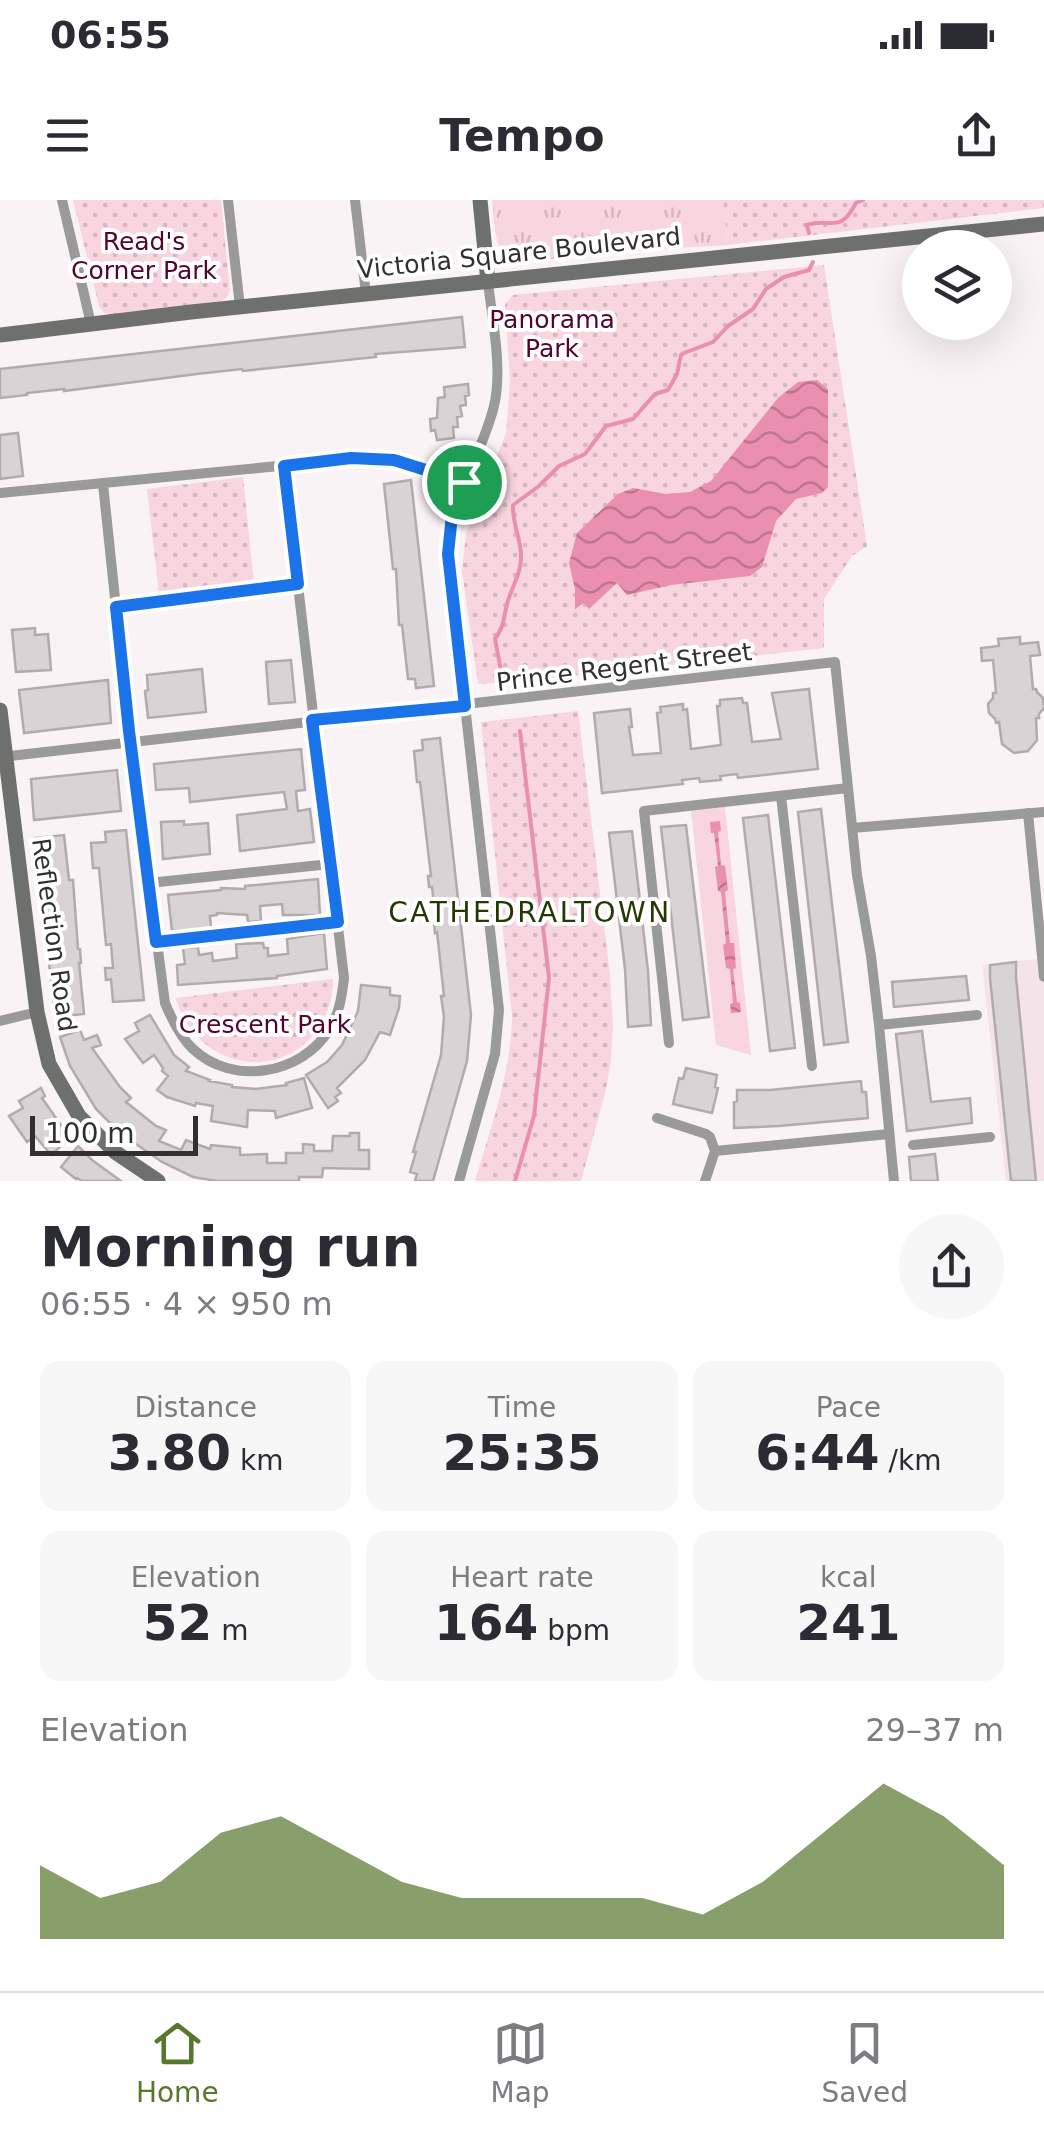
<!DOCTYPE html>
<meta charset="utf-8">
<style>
:root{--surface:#fff;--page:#f7f7f7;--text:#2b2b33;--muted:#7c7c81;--line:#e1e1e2;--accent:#57772e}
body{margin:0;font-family:"DejaVu Sans",sans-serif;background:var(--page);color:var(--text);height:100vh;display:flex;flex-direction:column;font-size:38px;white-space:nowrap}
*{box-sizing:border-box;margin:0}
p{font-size:32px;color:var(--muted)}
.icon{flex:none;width:55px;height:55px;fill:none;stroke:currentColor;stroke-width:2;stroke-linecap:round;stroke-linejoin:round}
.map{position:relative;height:981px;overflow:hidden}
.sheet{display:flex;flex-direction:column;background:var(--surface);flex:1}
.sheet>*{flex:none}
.buttons{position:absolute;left:902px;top:30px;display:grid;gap:20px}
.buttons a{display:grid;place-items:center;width:110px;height:110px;border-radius:50%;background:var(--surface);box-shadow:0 10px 40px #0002;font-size:50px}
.scale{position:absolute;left:30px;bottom:25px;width:168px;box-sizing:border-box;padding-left:10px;border:5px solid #312f2f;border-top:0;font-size:28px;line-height:35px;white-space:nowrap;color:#312f2f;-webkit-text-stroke:8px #fff;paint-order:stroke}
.pin{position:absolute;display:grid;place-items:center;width:85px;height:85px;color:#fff;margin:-42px;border:5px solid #fff;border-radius:50%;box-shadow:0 2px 10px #0007}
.round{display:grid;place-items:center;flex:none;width:105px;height:105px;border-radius:52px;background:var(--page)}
.overview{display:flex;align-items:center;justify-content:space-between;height:170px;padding:0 40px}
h1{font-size:55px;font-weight:800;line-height:75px}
.metrics{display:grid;grid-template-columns:repeat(3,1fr);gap:15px;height:170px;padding:10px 40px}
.metrics div{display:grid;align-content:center;border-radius:20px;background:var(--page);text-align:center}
.metrics b{font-size:50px;font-weight:800}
.metrics small{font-size:28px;font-weight:400}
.metrics p{font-size:28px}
.chart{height:280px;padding:20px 40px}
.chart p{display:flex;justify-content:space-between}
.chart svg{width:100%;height:180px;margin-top:10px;fill:var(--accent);opacity:.7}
.status{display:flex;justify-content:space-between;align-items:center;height:70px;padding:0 50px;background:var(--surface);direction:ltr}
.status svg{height:28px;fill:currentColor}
header{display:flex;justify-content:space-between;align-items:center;height:130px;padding:0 40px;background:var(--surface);font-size:45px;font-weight:800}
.tab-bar{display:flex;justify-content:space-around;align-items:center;height:140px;border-top:2px solid var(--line);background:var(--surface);font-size:28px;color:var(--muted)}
.tab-bar a{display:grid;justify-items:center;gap:5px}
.tab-bar .selected{color:var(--accent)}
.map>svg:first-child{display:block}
</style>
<div class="status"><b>06:55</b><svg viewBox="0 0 49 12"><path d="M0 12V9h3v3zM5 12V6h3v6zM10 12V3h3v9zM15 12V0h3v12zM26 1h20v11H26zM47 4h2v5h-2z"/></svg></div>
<header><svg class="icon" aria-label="menu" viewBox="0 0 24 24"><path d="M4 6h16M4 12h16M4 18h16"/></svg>Tempo<svg class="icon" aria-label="share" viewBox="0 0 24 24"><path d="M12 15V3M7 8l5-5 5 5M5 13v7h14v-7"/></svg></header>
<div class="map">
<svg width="1044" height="981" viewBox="0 0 1044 981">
<defs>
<pattern id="grass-tufts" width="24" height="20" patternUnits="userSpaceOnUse" patternTransform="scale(2.5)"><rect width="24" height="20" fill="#f9d5e0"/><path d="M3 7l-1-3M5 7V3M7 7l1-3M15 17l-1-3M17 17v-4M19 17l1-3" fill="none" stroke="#d6b7c0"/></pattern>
<pattern id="park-dots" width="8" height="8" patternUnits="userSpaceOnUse" patternTransform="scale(2.5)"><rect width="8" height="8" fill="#f9d5e0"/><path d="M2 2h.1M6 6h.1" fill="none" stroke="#d6b7c0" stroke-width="1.8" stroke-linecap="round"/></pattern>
<pattern id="water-waves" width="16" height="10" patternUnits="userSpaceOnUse" patternTransform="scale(2.5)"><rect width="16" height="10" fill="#ea8faf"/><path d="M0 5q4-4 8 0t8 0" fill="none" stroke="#be758f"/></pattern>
</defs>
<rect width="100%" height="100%" fill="#faf3f5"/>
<!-- built -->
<path fill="#f4e4e9" d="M1044 758V981H1006L982 765Z"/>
<!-- grass -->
<path fill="url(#grass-tufts)" d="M492 0H723L728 45 597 53 535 61 534 58 508 61C493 46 495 21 492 0Z"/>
<!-- park -->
<path fill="url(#park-dots)" d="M73 0H221L230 91 227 98 221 101 112 115 104 113 99 106Z
M723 0H1044V8L728 45Z
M824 65 867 346 852 356 824 399V448L554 478 478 484 462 371 466 334 506 233 510 181 505 104 513 95Z
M243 277 254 383 159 394 147 289Z
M578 511 610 775 613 826 611 860 605 894 581 981H475C491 927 511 873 512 816L481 522Z
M333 779C333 845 267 885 211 848 192 836 183 818 175 798Z"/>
<!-- garden -->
<path fill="#f9d5e0" d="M725 607 751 855 716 845 691 611Z"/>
<!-- water -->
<path fill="url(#water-waves)" d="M817 180 828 189V287L822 293 796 299 776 321 762 367 750 376 671 385 627 395 617 383 589 409 584 403 575 409V389L569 363 577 333 618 294 633 288 666 294 690 292 711 281 778 198 798 182Z
M720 621 721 631 718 632 721 665 725 666 728 690 725 692 730 743H734L736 768 733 769 737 802 740 803 741 812 731 813 730 804 733 803 730 769 726 768 723 745 726 743 721 692 718 691 715 667 718 666 714 633H711L710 622Z"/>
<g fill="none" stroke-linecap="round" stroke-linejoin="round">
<!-- stream -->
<path stroke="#ea8faf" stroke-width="4" d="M809 33 807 25C832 17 839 35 856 3L863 0
M504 486 495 439C507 421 502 419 508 401 513 384 522 372 521 354 520 337 512 322 513 305L539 286 559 266 585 254 606 226 633 219 655 194 668 190 677 174 681 155 684 153 713 142 728 126 753 109 766 89 784 77 809 70 813 62
M515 981 534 916 549 778 520 531"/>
</g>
<!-- building -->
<path fill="#dad3d5" stroke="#b2abad" stroke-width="2.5" d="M462 117 465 147 375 154 376 157 243 171 242 169 197 174 64 191V189L27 193V195L0 198V169Z
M468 184 469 195 465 196 466 205 460 206 462 216 457 217 458 227H453L454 238 437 240 435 230 431 231 430 219 437 218 438 198 445 197 444 187Z
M18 233 23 276 0 279V235Z
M411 280 434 486 416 488 415 479H408L402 425H399L396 369H393L384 284Z
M35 428V435L48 434 51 470 16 472 12 430Z
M1020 437V444L1038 442 1040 455 1030 456 1033 489H1036L1037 492 1043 498 1044 508 1039 514V518H1036L1037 540 1028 551 1014 553 1002 544 999 522 996 523 995 519 989 513 988 504 993 498V493H996L993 460 982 461 981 448 999 446 998 439Z
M291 460 295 502 269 504 266 462Z
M202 469 206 512 148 518 145 491 148 490 147 475Z
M108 480 111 523 24 533 19 490Z
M809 489 818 569 738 578 737 574 720 576 721 580 700 582 699 578 682 580 683 584 602 593 594 513 630 509 632 527H629L633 555 661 553 657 513 661 512 660 507 683 504V510L687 509 691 549 721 545 717 506H720V500L742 498 743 503H747L752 542 781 539 772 493Z
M440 538 471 815 467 861 433 981H415L417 974 410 972 416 952H413L441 855 444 817 441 796H444L437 732 435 733 434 722H436L432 687H429L428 676H431L420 582H417L414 551 423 550 422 540Z
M301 549 305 590 296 591 298 611 310 609 314 642 240 651 237 615 287 609 284 592 190 602 189 588 156 590 154 564Z
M117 570 121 611 34 620 31 579Z
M821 609 848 842 824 845 798 612Z
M768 615 795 848 770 851 743 618Z
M184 621V625L208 623 210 654 163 659 161 622Z
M686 625 709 817 683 820 661 627Z
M126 630 144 800 113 802 111 779 106 780 105 768H113L111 744 106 745 99 668H93L91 643 106 642 105 632Z
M632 631 648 771 651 825 628 827 625 769 609 633Z
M64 635 69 680H73L78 749H80L81 763H79L84 814 55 817 35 638Z
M318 679 320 715H283L282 704 260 706 261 721 248 722 247 715 217 713V715L210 716 211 728 172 731 168 695 221 690V688L245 689V686Z
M324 733 327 769 277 776V778L178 785 177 765 185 764 183 748 198 747 199 755 212 753 213 761 237 758 236 744 263 743 264 748H268V756L288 754 287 739Z
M1016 762V777L1036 981H1011L990 778V765Z
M966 776 969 800 894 807 892 782Z
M361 785 390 788V795L400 796 399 808 390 835 380 832 365 860 337 888 341 893 335 897 338 901 328 908 306 875 327 862 342 845 358 811Z
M150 815 174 855 189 867 186 871 210 880 209 881 232 885V887L256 889 287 885 286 883 304 878 312 908 276 918 275 911 248 910 247 927 211 921 213 906 196 903 195 906 167 897 157 890 168 876 162 871 163 868 154 855 143 863 125 839 139 831 135 823Z
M80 830 84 840 97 835 101 845 92 848 120 887 131 898 126 902 156 926 166 930 159 941 181 950 186 940 210 949 211 945 240 948V955L267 954V963H286V953H303V944L314 945V951H332L333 936H350V933H359V950H369V969L323 968 322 977H299V981H217L193 977 162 962 120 933 96 909 70 866 60 837Z
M922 831 931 902 970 898 972 923 907 931 896 834Z
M686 868 717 875 715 887 718 888 712 913 673 904 679 878 683 879Z
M861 881 862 892H866L868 918 779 926 734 928V902L737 901V890H770Z
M41 888 45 896 42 898 70 938 51 955 35 936 27 942 9 916 23 908 19 901Z
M78 946 92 960 121 981H82L77 978 76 979 61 967Z
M935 954 938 981H911L909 957Z"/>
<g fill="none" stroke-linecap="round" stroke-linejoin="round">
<!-- street -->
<path stroke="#9a9b99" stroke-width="10" d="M62 0 91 124
M228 0 240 107
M355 0 366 94
M103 284 129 531 165 803C172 820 180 837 193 849 232 886 301 875 329 830 339 815 342 796 344 778L284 266
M0 293 351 259 394 260 464 282
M116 407 298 384
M1 557 835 462 857 675 871 756 879 825 894 981
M781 596 812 866
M1028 613 1044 777
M852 628 1044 612
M149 683 330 664
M156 742 338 723
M0 821 37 812
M879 825 977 815
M669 843 644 611 848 588
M657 918 706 934 710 937 715 951
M913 945 990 937
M715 951 889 934
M459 981 495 854 499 810 448 353C450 295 481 259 494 206 503 169 492 119 488 82
M705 981 715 951"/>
<!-- secondary -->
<path stroke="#6e706d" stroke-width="15" d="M480 0 488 82
M0 135 191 112 1044 24
M0 510 37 812 49 864 79 916 115 952 158 981"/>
</g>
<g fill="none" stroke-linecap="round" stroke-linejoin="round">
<!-- route casing -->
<g stroke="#fff" stroke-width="20">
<path id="route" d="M351 258 394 260 464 282 452 315 448 354 465 506 312 520 338 722 156 742 129 531 116 407 298 384 284 266Z"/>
</g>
<!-- route -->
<use href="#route" stroke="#1a73e8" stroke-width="12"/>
</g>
<g text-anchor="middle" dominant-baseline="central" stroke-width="8" stroke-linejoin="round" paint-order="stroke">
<!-- park labels -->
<g font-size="25" fill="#55032d" stroke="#fff">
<text x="144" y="41">Read's<tspan x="144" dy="29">Corner Park</tspan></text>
<text x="552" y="119">Panorama<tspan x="552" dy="29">Park</tspan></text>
<text x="265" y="824">Crescent Park</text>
</g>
<!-- street labels -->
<g font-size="25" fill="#312f2f" stroke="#fff">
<text transform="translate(519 53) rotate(-6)">Victoria Square Boulevard</text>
<text transform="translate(624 467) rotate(-7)">Prince Regent Street</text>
<text transform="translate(54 735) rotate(82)">Reflection Road</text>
</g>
<!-- neighbourhood labels -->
<g font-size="28" letter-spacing="2.5" fill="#233803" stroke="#fff">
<text x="530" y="712">CATHEDRALTOWN</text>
</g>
</g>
</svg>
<div class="buttons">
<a><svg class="icon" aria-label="layers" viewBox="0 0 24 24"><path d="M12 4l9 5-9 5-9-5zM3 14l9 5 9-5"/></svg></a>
</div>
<div class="scale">100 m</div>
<div class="pin" style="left:464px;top:282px;background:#1e9e55"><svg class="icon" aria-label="arrive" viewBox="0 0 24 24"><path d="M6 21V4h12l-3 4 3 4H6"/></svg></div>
</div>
<section class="sheet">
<div class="overview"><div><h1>Morning run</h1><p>06:55 · 4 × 950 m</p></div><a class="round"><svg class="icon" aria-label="share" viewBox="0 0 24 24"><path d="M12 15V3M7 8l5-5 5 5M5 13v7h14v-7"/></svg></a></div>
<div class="metrics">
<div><p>Distance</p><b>3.80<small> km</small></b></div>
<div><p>Time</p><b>25:35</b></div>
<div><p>Pace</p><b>6:44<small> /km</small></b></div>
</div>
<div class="metrics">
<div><p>Elevation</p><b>52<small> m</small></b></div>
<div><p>Heart rate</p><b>164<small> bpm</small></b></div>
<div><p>kcal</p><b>241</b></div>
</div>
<div class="chart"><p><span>Elevation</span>29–37 m</p>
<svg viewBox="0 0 160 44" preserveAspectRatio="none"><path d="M0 44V26L10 34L20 30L30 18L40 14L50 22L60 30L70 34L80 34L90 34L100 34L110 38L120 30L130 18L140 6L150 14L160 26V44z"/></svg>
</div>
</section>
<nav class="tab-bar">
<a class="selected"><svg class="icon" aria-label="home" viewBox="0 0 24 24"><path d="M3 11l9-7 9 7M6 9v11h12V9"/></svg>Home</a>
<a><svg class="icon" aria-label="map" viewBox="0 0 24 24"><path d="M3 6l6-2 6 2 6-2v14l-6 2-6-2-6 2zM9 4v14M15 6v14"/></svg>Map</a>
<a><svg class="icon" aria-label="saved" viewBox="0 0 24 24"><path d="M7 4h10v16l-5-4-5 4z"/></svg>Saved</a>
</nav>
